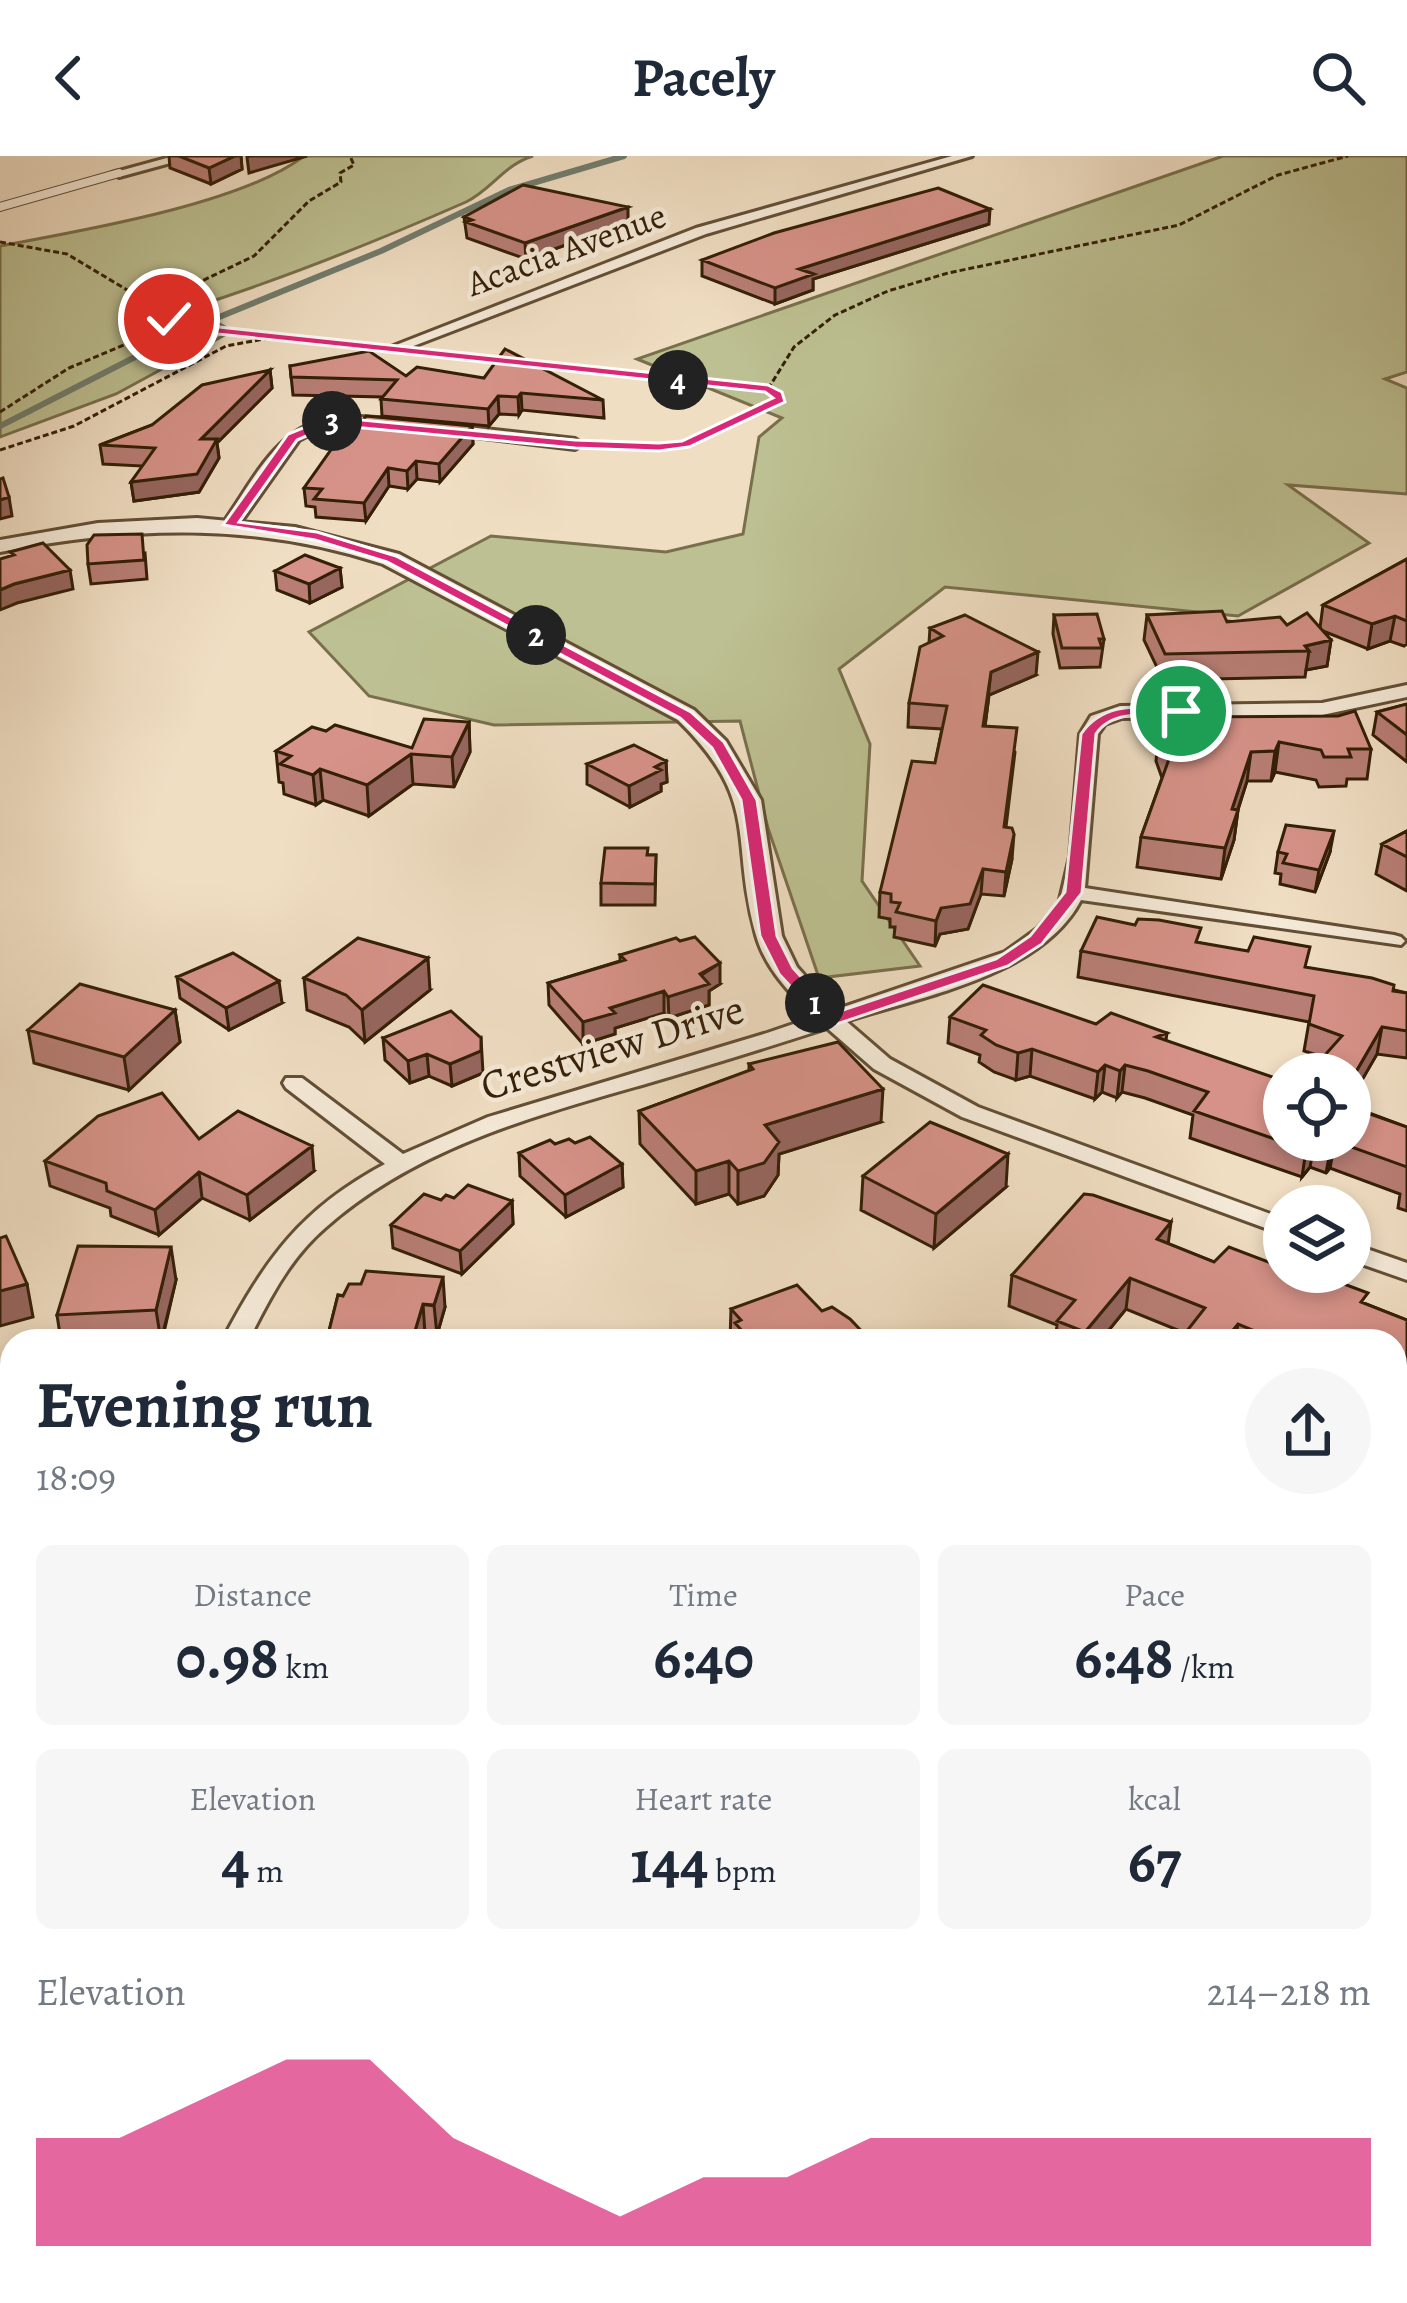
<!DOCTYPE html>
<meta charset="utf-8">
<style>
:root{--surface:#fff;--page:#f6f6f7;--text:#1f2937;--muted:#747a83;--accent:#db2777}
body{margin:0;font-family:Alegreya,serif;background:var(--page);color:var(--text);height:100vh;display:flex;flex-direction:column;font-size:45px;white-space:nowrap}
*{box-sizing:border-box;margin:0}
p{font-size:39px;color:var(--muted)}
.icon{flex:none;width:66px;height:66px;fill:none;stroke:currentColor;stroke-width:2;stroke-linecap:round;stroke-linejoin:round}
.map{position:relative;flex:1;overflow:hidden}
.sheet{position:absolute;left:0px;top:1173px;width:1407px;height:975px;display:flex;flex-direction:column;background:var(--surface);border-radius:36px 36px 0 0;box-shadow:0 6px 18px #0003}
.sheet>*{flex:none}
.fabs{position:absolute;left:1263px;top:897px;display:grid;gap:24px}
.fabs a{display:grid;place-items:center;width:108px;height:108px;border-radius:50%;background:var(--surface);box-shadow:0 6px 18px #0003;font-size:60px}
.pin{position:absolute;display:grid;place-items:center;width:102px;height:102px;color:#fff;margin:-51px;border:6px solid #fff;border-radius:50%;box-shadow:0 3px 12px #0007}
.km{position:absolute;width:60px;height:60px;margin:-30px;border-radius:50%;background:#222;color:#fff;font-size:33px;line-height:60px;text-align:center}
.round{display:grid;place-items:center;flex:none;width:126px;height:126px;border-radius:63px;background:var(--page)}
.summary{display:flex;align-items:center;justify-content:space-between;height:204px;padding:0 36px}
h1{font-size:66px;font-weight:700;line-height:90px}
.figures{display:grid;grid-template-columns:repeat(3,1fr);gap:18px;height:204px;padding:12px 36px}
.figures div{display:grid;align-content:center;border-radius:18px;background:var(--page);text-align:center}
.figures b{font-size:60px;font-weight:700}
.figures small{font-size:33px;font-weight:400}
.figures p{font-size:33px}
.chart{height:336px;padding:24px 36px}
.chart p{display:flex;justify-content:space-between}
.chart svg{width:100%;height:216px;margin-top:12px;fill:var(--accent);opacity:.7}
header{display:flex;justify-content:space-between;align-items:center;height:156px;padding:0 36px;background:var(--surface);font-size:54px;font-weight:700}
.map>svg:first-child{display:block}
</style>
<header><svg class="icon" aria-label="back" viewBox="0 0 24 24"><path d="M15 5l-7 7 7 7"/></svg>Pacely<svg class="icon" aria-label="search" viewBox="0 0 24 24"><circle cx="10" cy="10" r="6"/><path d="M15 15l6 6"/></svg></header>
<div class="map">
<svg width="1407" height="2147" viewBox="0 0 1407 2147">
<rect width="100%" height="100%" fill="#f0dec3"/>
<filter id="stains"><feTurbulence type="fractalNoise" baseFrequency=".00167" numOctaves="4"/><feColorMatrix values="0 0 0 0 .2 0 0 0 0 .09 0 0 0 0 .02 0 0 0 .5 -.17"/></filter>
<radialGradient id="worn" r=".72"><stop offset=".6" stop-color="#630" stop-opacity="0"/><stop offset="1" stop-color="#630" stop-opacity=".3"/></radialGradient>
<!-- green -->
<path fill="#bdc092" stroke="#78704c" stroke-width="3" d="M304 0H533C505 8 491 34 466 46 375 86 285 122 191 152L232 175 116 238 0 281V90C80 75 242 48 304 0Z
M1223 0H1407V216L1385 223 1407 232V338L1288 329 1369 387 1238 460 945 431 839 513 870 588 862 725 920 810 819 822 768 672 740 565 494 569 369 540 309 476 491 380 666 396 743 378 759 281 782 262 637 203Z"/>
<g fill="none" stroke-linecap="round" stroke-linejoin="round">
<!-- stream -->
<path stroke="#717d6e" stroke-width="6" d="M202 168 381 95 509 34 624 0
M0 270 186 175"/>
<!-- service casing -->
<g stroke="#634f36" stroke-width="10">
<path id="service" d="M0 51 119 17"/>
</g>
<!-- minor casing -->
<g stroke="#634f36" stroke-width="6">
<path id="minor" d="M174 0H196L119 21 112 17Z
M952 0H972L706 78 403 194 391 191 696 72Z
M342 260 394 263 402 268C379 282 340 259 299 284L236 373H224L222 369C256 321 278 266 342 260Z
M440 268 575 283 583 288 575 293 434 276V270Z
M1407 529V541L1322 559 1122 562 1105 568 1098 578 1085 732 1394 779 1401 781 1405 785 1401 789 1081 744C1041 820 922 840 846 865L890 903 978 951 1284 1063V1079L962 961 874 913 827 872C765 892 704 911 642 929 530 961 414 993 325 1072 289 1103 269 1144 248 1185H222C266 1102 301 1053 385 1008L286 932 283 927 286 922H302L403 998 488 961 767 877 1005 796 1037 773 1059 748 1070 701 1080 578 1091 560 1120 550 1322 547Z
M1350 1087 1407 1107V1124L1350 1104Z
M376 2136H412L407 2147H371Z"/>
</g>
<!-- tertiary casing -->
<g stroke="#634f36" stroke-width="6">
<path id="tertiary" d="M197 362 295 371 399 398 694 554 726 585 761 644 782 780 797 811 845 864 841 870H821C796 842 766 816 756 779 729 682 762 646 678 564L383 408C255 366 131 370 0 396V384L98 367Z"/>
</g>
<!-- path -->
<path stroke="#341f07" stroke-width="3" stroke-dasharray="6 3" stroke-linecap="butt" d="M0 86 67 98 189 171 267 179
M446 197 505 204
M524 206 768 233 781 244 684 288 638 292 593 288
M768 233 794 191 835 159 888 135 948 117 1179 69 1278 19 1348 0
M0 256 69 212 167 171 170 152 183 134 254 100 309 45 341 26 340 17 354 9 350 0
M0 294 74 270 226 190 275 181 379 189"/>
<!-- service -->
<use href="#service" stroke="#f5ead8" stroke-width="8"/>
<!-- minor -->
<use href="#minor" fill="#f5ead8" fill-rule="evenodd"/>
<!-- tertiary -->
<use href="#tertiary" fill="#f5ead8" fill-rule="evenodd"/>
</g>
<!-- wall -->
<path fill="#b87e75" stroke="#341f07" stroke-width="3" d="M169 0H241L242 13 211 28 170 12Z
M464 61 628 67 526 103 467 82Z
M989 68 813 123V134L775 148 702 120V104Z
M290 210 406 220 603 244 604 262 522 254 519 259 499 258 489 270 382 260 381 243 383 241 293 239Z
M270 214 272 232 217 287 219 302 199 336 134 345 131 326 143 310 103 308 100 289 152 269Z
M472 270 473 288 440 326 417 323 408 333 389 330 366 365 316 361 315 351 306 350 304 332Z
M145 397 147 423 91 428 88 408Z
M1407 403V488L1404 490 1390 485 1368 493 1323 475 1331 484 1327 510 1306 514 1305 521 1163 524 1144 484 1147 459 1320 472 1323 449Z
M340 412 342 431 310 447 277 434 275 415Z
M1054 459 1104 483 1100 511 1060 512 1053 478Z
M930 472 1036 519 989 539 985 570 1015 596 1006 671 1012 703 1004 740 981 738 968 773 940 778 935 790 894 781 895 771H890V763L879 761 880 736 935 607 942 573 908 571 909 547 929 487Z
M1407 548V606L1373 579 1377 556Z
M1181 561 1371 593 1367 623H1347L1346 630 1319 631 1316 624 1275 616 1271 625H1247L1238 654 1234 684 1221 723 1137 711 1141 681 1162 622 1156 605 1159 576 1180 573Z
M469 566 470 596 454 631 413 628 369 660 323 644 316 649 284 638 283 627 279 626 276 595 326 575 412 592Z
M666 605 667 626 661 628V635L630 651 587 628V608Z
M1407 675V735L1376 718 1382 688Z
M1278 696H1330L1315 736 1280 728 1281 718 1275 717Z
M648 699H656L655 749H601V727Z
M1200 787 1407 837V902L1377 898 1351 942 1362 946 1361 954 1407 971V1055L1398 1052 1400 1038 1330 1012 1326 1017 1310 1011 1302 1021 1190 982 1193 959 1145 942 1122 936 1117 942 1102 936 1095 943 1030 920 1016 924 994 916 979 906 980 899 948 887 950 861 1096 868 1167 877 1166 884 1284 984 1323 901 1304 895 1309 866 1078 821 1081 795Z
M620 799 720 828 709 835V849L669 862 664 857 615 872V878L583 888 549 849 548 827 620 805Z
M177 821 282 847 229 874 180 842Z
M304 822 430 834 365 886 349 871 307 854Z
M175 854 180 886 129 934 34 907 28 874Z
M383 882 483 917 452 930 429 920 410 927 385 904Z
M749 908 881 966 779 998 778 1019 764 1040 738 1048 729 1038 696 1048 640 988 639 955 749 915Z
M199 983 314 1015 250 1064 202 1042 159 1079 111 1060 110 1052 50 1030 45 1005Z
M575 987 622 1008 623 1031 566 1061 520 1020 519 997 555 988Z
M863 1020 1006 1031 934 1092 861 1054Z
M454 1042 512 1045 513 1068 462 1118 393 1092 391 1069 441 1044Z
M1168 1088 1214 1106 1366 1148 1407 1164V1265L1399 1262 1403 1242 1395 1239V1185H1179L1185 1177 1126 1153 1100 1185H1055L1057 1169 1009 1150 1012 1119Z
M176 1124 162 1185H61L57 1159Z
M338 1139 445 1151 437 1179 425 1178 423 1185H330L329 1175Z
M731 1153 822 1155 871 1185H730Z
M0 1354H12V1441H0Z
M109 2136H250L252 2147H111Z
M512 2136H657V2147H514Z"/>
<!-- shaded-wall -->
<path fill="#96665f" stroke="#341f07" stroke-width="3" d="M235 0H241L242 13 211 28 209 12Z
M250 0H307L249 17 247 1Z
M628 51V67L526 103 525 87Z
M990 53 989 68 813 123V134L775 148V132L799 113Z
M270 214 272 232 217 287 219 302 199 336 134 345 131 326 201 283Z
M521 237 522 254 519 259 518 241Z
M498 240 499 258 489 270 488 253Z
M472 270 473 288 440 326 439 308Z
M416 305 417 323 408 333 407 315Z
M388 312 389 330 366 365 364 347Z
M9 341 12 360 0 363V344Z
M340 412 342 431 310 447 309 428Z
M70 414 73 433 17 447 0 454V434L14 428Z
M1395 460 1390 485 1368 493 1372 468Z
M1331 484 1327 510 1306 514 1309 495 1305 490Z
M1038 496 1036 519 989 539 982 594 991 516Z
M469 566 470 596 454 631 452 601Z
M1279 586 1275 616 1271 625 1275 595Z
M1251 596 1247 625 1228 683 1232 653Z
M411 598 413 628 369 660 367 629Z
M666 605 667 626 661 628V635L630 651 629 630 655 611Z
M320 613 323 644 316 649 313 619Z
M1238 654 1234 684 1221 723 1225 692Z
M1334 675 1330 696 1315 736 1319 714Z
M1014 678 1012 703 1004 740 1006 716Z
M983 713 981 738 968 773 940 778 935 790 936 765 941 752Z
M428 802 430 834 365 886 362 854Z
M720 807V828L709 835V849L669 862 668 841Z
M279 825 282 847 229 874 226 852Z
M664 835V857L615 872V878L583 888V866L610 852Z
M175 854 180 886 129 934 124 901Z
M1382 871 1377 898 1350 945V926Z
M481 882 483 917 452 930 450 908Z
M1032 893 1030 920 1016 924 1018 897Z
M427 898 429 920 410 927 408 905Z
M1105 909 1102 936 1095 943 1098 916Z
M1125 909 1122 936 1117 942 1120 915Z
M883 933 881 966 779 998 778 1019 764 1040 738 1048V1015L765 969Z
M1315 984 1310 1011 1302 1021 1306 994Z
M1335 985 1330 1012 1326 1017 1331 990Z
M312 990 314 1015 250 1064 247 1039Z
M1008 998 1006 1031 934 1092 936 1058Z
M729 1005V1038L696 1048V1015Z
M622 1008 623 1031 566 1061 565 1039Z
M199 1016 202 1042 159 1079 155 1054Z
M512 1045 513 1068 462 1118 460 1095Z
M1171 1066 1167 1097 1157 1083Z
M171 1091 176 1124 161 1185 156 1154Z
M443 1121 445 1151 437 1179 434 1149Z
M1130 1122 1126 1153 1100 1185H1084L1085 1176Z
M27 1128 33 1161 0 1170V1135Z
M423 1148 425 1178 423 1185H412Z
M1238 1168 1235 1185H1224Z
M12 1391V1436L7 1411Z
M237 2136H250L252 2147H233Z
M650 2136H657V2147H645Z"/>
<!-- building -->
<path fill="#d69288" stroke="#341f07" stroke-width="3" d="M179 0H235L209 12Z
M523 29 628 51 525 87 466 66 472 64 464 61Z
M938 32 990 53 799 113 814 118 775 132 702 104 774 77Z
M505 193 603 244 521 237 518 241 498 240 488 253 381 243 397 224 291 221 290 210 369 195 406 220 417 211 484 222Z
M270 214 201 283H217L197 318 131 326 155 292 100 289 152 269 202 229Z
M366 260 472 270 439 308 416 305 407 315 388 312 364 347 314 343 322 333 304 332 345 274 356 273Z
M3 322 9 341 0 344V323Z
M142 378 144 404 88 408 87 389 94 379Z
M43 387 70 414 14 428 0 434V403L14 399 10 396Z
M305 399 340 412 309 428 275 415Z
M1407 403V465L1395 460 1372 468 1323 449Z
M1222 455 1227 466 1280 461 1287 469 1307 457 1331 484 1305 490 1309 495 1165 498 1147 459Z
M1097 458 1104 483H1099L1102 492H1062L1054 459Z
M965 459 1038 496 991 516 983 570 1017 572 1004 671 1012 672 1014 678 1006 716 983 713 970 748 941 752 936 765 896 756 900 747 891 746V738L880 736 912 605 935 607 947 550 909 547 920 491 943 480 930 472Z
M1407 548V579L1377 556Z
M1355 555 1371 593H1348L1351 601H1324L1321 594 1279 586 1275 595 1251 596 1232 653 1238 654 1225 692 1141 681 1169 603 1159 576 1184 573 1181 561 1338 560Z
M424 563 469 566 452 601 411 598 367 629 320 613 313 619 280 608 291 600 276 595 312 571 326 575 335 569 412 592Z
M634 589 666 605 655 611 661 614 629 630 587 608Z
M1286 669 1334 675 1319 714 1283 707 1287 698 1278 696Z
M1407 675V701L1382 688Z
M605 692H648L647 699H656L655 728 601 727Z
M1097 761 1135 769 1138 763 1159 764 1201 772 1196 786 1248 795 1254 781 1310 791 1305 811 1372 822 1394 829 1393 835 1407 837V875L1382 871 1350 926V918H1308L1342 880 1309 868 1314 840 1081 795Z
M695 781 720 807 700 818 709 828 668 841 664 835 610 852 615 857 583 866 548 827 625 804 620 799 676 782 680 785Z
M358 782 428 802 362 854 346 839 304 822Z
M233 797 279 825 226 852 177 821Z
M80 828 175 854 124 901 28 874Z
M983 829 1096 868 1111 857 1167 877 1156 881 1284 925V984H1315L1306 994 1194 955 1208 936 1148 915 1125 909 1120 915 1105 909 1098 916 1032 893 1018 897 996 889 981 879 986 874 950 861Z
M451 855 481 882V895L450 908 427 898 408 905 383 882Z
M838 886 883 933 765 969 779 986 764 1007 738 1015 729 1005 696 1015 639 955 753 913 749 908Z
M162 937 199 983 238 955 312 990 247 1039 199 1016 155 1054 107 1035 106 1027 45 1005 98 960Z
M1350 942 1362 946 1356 953 1407 971V1011L1335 985 1331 990 1315 984H1350Z
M930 966 1008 998 936 1058 863 1020Z
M590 981 622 1008 565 1039 519 997 550 984 555 988 569 983 575 987Z
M468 1029 512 1045 460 1095 391 1069 424 1038 441 1044 446 1039 454 1042Z
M1084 1038 1093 1039 1171 1066 1157 1083 1214 1106 1229 1091 1284 1112V1116H1296L1316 1124 1320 1119 1368 1137 1361 1146 1407 1164V1210L1395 1205V1185H1279L1238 1168 1224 1185H1179L1205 1152 1130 1122 1085 1176 1057 1165 1075 1144 1012 1119Z
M6 1080 27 1128 0 1135V1082Z
M78 1090 171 1091 156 1154 57 1159Z
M366 1115 443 1121 434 1149 423 1148 412 1185H367L362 1178 329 1175 338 1139 343 1140 349 1128H361Z
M797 1129 822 1155 832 1151 850 1163 871 1185H751L735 1167 741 1164 731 1153Z
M0 1354H12V1391L7 1411H0Z
M132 2136H239L233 2147H163Z
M523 2136H650L645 2147H523L528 2138Z
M1025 2136H1088V2138L1112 2141V2147H1019V2139H1025Z"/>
<!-- route -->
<path fill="#db2777" stroke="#fff" stroke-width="3" d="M169 159 191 168 768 229 782 236 785 246 689 291 659 295 575 292 332 269 297 284 239 366 317 376 396 400 691 556 724 586 757 644 777 780 793 812 834 857 996 803 1030 780 1065 736 1081 578C1104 544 1143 551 1181 551L1188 555 1181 560C1153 560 1113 552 1096 578L1082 737 1042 788 1008 810 837 868H825L779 818 760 780 741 644 712 592 680 562 387 406 315 384 223 369 288 278 330 261 575 284 659 287 682 285 773 242 765 236 189 175 165 165Z"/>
<g text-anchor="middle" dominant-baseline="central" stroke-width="9" stroke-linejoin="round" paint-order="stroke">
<!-- far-street labels -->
<g font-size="36" fill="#341f07" stroke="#f5ead8">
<text transform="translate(566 93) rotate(-20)">Acacia Avenue</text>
</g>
<!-- street labels -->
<g font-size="42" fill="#341f07" stroke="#f5ead8">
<text transform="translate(612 891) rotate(-17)">Crestview Drive</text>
</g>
</g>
<rect width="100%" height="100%" filter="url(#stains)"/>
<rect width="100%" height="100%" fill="url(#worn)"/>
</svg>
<div class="fabs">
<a><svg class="icon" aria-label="locate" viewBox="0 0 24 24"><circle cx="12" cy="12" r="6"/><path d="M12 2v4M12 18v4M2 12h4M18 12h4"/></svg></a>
<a><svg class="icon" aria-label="layers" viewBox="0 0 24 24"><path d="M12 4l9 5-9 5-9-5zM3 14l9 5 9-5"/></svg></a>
</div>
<div class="pin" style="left:1181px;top:555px;background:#1e9e55"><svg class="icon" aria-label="arrive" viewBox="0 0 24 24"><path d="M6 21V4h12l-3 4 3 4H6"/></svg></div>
<div class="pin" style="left:169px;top:163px;background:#d93025"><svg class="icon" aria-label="check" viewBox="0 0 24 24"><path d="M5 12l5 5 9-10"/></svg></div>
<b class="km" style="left:815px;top:847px">1</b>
<b class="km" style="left:536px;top:479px">2</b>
<b class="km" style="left:332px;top:265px">3</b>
<b class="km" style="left:678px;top:224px">4</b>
<section class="sheet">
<div class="summary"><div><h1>Evening run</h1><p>18:09</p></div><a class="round"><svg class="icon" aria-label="share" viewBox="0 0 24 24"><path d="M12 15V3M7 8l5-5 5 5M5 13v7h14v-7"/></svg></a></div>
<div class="figures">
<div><p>Distance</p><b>0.98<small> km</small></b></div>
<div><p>Time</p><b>6:40</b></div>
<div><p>Pace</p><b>6:48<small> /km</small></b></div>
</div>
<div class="figures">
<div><p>Elevation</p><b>4<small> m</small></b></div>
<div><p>Heart rate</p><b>144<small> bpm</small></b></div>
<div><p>kcal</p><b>67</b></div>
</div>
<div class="chart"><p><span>Elevation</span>214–218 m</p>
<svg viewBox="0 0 160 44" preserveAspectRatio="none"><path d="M0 44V22L10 22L20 14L30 6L40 6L50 22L60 30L70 38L80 30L90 30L100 22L110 22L120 22L130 22L140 22L150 22L160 22V44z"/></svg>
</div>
</section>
</div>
